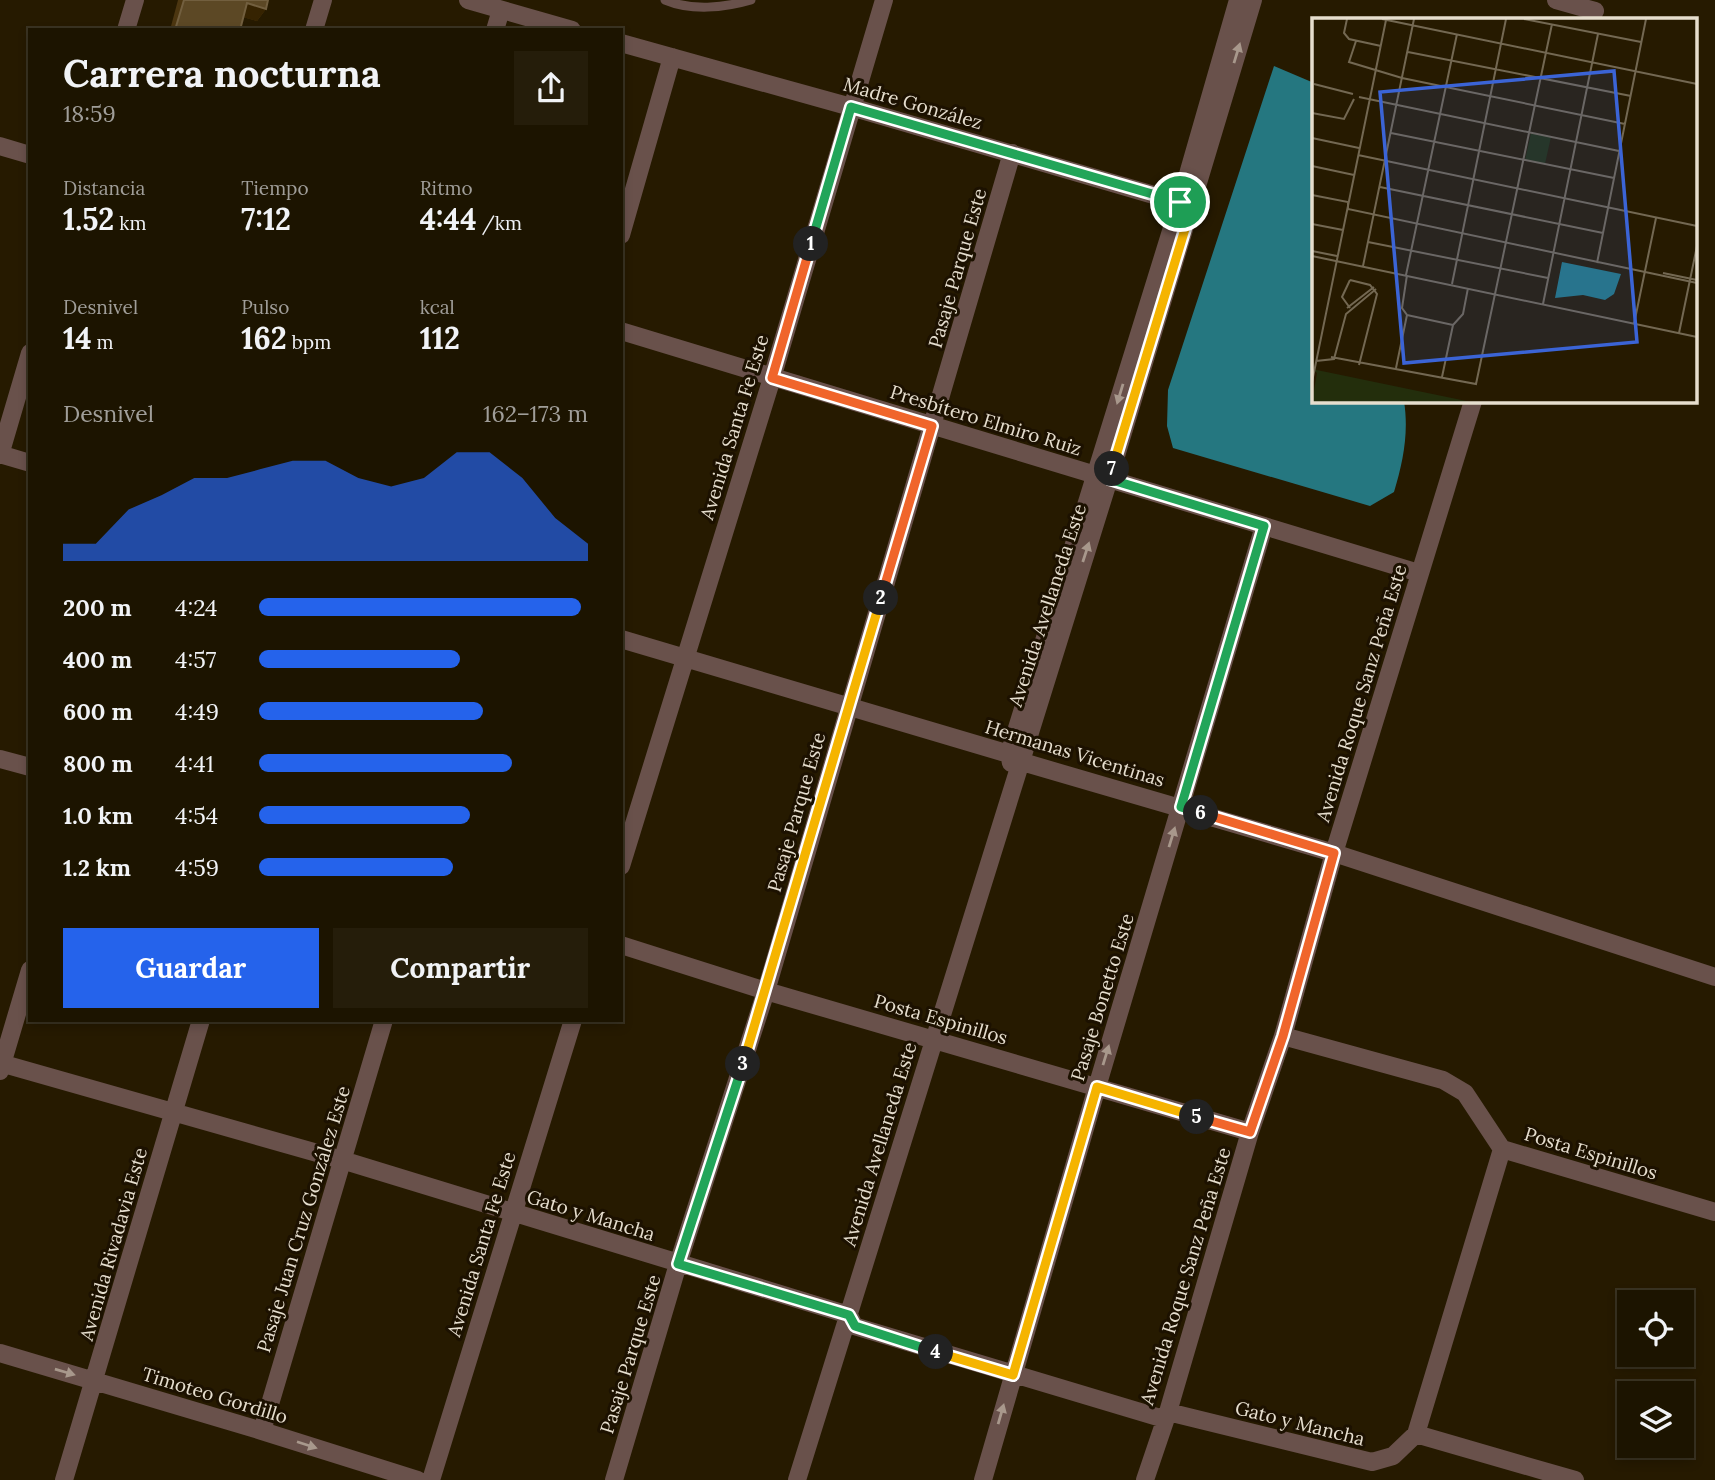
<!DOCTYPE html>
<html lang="es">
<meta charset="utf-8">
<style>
:root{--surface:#1c1400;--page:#251d0a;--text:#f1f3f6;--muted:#a09e99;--line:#3a3322;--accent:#2563eb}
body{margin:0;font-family:Lora,serif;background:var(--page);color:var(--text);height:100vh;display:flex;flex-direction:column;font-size:26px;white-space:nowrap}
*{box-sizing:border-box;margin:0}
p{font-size:23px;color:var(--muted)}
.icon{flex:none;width:38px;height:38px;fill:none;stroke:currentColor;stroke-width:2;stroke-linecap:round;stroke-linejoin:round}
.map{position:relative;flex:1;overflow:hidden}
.details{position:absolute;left:28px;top:28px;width:595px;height:994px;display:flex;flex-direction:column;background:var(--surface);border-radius:0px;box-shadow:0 4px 10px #0003,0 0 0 2px var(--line)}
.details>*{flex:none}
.controls{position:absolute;left:1617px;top:1290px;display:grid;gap:14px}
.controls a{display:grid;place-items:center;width:77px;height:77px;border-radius:0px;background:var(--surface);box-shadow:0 4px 10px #0003,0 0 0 2px var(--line);font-size:35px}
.pin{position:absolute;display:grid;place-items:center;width:60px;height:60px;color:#fff;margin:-30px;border:4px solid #fff;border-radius:50%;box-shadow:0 2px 7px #0007}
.km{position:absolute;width:35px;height:35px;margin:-18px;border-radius:50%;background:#222;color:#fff;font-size:19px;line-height:35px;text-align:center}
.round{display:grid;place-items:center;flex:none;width:74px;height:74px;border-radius:0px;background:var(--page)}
.head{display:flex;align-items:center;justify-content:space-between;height:119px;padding:0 35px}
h1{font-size:38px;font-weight:800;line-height:52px}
.stats{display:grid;grid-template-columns:repeat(3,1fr);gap:10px;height:119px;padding:7px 35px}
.stats div{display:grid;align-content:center}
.stats b{font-size:30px;font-weight:800}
.stats small{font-size:19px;font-weight:400}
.stats p{font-size:19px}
.chart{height:196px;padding:14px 35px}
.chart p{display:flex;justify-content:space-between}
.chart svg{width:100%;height:126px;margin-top:7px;fill:var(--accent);opacity:.7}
.button{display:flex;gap:14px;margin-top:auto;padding:14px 35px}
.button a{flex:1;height:80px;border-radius:0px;background:var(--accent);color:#fff;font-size:28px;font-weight:800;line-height:80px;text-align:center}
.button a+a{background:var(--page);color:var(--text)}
ul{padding:0 35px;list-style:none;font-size:23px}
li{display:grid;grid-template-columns:112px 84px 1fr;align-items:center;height:52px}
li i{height:18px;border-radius:9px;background:var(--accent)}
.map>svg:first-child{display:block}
</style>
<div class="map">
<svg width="1715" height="1480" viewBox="0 0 1715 1480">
<rect width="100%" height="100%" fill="#261a00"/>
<!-- water -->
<path fill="#257780" d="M1274 66 1314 83V401H1404C1409 433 1403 462 1394 492L1370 506 1173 448 1167 426 1168 390Z"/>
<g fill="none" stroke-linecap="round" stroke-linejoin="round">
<!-- lane -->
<path stroke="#69514b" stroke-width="9" d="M665 0C691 11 724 8 751 0"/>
<!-- street -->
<path stroke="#69514b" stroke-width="18" d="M468 0 572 30
M1556 0 1595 11
M126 30 135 0
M314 30 323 0
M495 30 501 10
M621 43 851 107 1188 205
M0 146 30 155
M621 235 672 57
M621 331 1419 573
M0 454 30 463
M0 455 30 353
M621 639 1009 754 1019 761 1334 853 1715 977
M0 759 30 767
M1011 763 1009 754 1180 202 1238 0
M621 866 772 378 884 0
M621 945 766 991 1250 1132
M1283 1036 1443 1080 1465 1093 1502 1149 1715 1212
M0 1063 342 1160 849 1315 854 1326 1164 1419
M0 1071 30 970
M0 1353 262 1431 418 1480
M1168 1412 1372 1462 1393 1456 1416 1434 1575 1480
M262 1431 384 1020
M1416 1434 1502 1149
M64 1480 201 1020
M431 1480 573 1020
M614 1480 678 1264 766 991 1012 153
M797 1480 1109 479 1253 0
M983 1480 1097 1087 1264 526
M1145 1480 1168 1412 1250 1132 1283 1036 1334 853 1473 401"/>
</g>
<!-- wall -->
<path fill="#4c3610" d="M178 0H268L266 9 257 21 243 17 240 30H170Z"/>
<!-- shaded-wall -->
<path fill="#362301" d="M247 3 266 9 257 21 239 16Z"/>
<!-- building -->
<path fill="#5c4825" stroke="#725f3f" stroke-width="2" d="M184 0H268L266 9 247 3 240 30H175Z"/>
<!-- one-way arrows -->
<defs><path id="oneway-solid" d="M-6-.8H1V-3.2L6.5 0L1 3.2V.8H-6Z" transform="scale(1.75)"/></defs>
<g fill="#a8988c">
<use href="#oneway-solid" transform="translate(1237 53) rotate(-73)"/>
<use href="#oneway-solid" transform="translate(1120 394) rotate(107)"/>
<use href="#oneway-solid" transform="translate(1086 552) rotate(-72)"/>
<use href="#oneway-solid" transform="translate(1172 837) rotate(-73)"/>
<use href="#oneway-solid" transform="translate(1106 1055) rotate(-73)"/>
<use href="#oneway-solid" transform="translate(65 1372) rotate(16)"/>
<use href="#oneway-solid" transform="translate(1001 1414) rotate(-74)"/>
<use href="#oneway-solid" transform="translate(307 1445) rotate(18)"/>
</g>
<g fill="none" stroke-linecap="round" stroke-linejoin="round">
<!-- split-1 casing -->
<g stroke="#fff" stroke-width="14">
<path id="split-1" d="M811 244 851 107 1180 202"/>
</g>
<!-- split-2 casing -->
<g stroke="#fff" stroke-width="14">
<path id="split-2" d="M811 244 772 378 932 426 881 598"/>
</g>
<!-- split-3 casing -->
<g stroke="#fff" stroke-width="14">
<path id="split-3" d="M743 1064 881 598"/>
</g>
<!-- split-4 casing -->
<g stroke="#fff" stroke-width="14">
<path id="split-4" d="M743 1064 678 1264 849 1315 855 1326 936 1352"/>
</g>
<!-- split-5 casing -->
<g stroke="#fff" stroke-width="14">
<path id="split-5" d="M936 1352 1013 1375 1097 1087 1197 1117"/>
</g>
<!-- split-6 casing -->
<g stroke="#fff" stroke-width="14">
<path id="split-6" d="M1197 1117 1250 1132 1283 1036 1334 853 1201 813"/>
</g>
<!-- split-7 casing -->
<g stroke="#fff" stroke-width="14">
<path id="split-7" d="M1112 469 1109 479 1264 526 1181 807 1201 813"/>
</g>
<!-- split-8 casing -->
<g stroke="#fff" stroke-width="14">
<path id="split-8" d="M1112 469 1192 206 1180 202"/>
</g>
<!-- split-1 -->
<use href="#split-1" stroke="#22a559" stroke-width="9"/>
<!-- split-2 -->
<use href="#split-2" stroke="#f0652b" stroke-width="9"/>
<!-- split-3 -->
<use href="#split-3" stroke="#f5b400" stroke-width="9"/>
<!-- split-4 -->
<use href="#split-4" stroke="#22a559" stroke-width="9"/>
<!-- split-5 -->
<use href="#split-5" stroke="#f5b400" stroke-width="9"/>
<!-- split-6 -->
<use href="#split-6" stroke="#f0652b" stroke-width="9"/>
<!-- split-7 -->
<use href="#split-7" stroke="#22a559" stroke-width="9"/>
<!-- split-8 -->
<use href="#split-8" stroke="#f5b400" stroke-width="9"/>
</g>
<g text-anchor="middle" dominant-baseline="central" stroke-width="6" stroke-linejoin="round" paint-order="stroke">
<!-- street labels -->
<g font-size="19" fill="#e6dece" stroke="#1c1100">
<text transform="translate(913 103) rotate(16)">Madre González</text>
<text transform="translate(957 268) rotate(-74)">Pasaje Parque Este</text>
<text transform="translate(986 420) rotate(17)">Presbítero Elmiro Ruiz</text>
<text transform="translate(734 427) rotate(-73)">Avenida Santa Fe Este</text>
<text transform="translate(1047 605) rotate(-72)">Avenida Avellaneda Este</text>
<text transform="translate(1361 693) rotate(-73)">Avenida Roque Sanz Peña Este</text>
<text transform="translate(1075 753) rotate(17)">Hermanas Vicentinas</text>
<text transform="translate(796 812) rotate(-74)">Pasaje Parque Este</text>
<text transform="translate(1102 997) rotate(-73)">Pasaje Bonetto Este</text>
<text transform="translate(941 1019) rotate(16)">Posta Espinillos</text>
<text transform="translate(879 1144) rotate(-73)">Avenida Avellaneda Este</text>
<text transform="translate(1591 1153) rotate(17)">Posta Espinillos</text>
<text transform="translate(591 1215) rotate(17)">Gato y Mancha</text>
<text transform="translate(303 1219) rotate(-73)">Pasaje Juan Cruz González Este</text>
<text transform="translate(113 1244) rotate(-74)">Avenida Rivadavia Este</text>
<text transform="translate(481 1244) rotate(-73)">Avenida Santa Fe Este</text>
<text transform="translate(1185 1276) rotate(-73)">Avenida Roque Sanz Peña Este</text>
<text transform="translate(630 1354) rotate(-73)">Pasaje Parque Este</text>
<text transform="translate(215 1395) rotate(17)">Timoteo Gordillo</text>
<text transform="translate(1300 1423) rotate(14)">Gato y Mancha</text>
</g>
</g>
<!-- overview -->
<g transform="translate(1312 18)">
<rect width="385" height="385" fill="#261a00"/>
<path d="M219 115 239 119 233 146 213 142ZM0 351 159 384H0L5 355Z" fill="#232e0c"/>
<path d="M250 244 309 256 302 276 293 282 271 277 243 280Z" fill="#257780"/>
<path fill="none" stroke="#736852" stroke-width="2" d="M35 1 32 15 37 21 69 28M70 1 385 66M212 1 329 24M44 23 37 44 90 60 313 106M96 34 319 78M2 66 41 76M47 79 307 133M0 95 32 101 42 81M79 115 302 160M0 120 47 130M46 137 385 208M0 148 42 157M68 169 291 215M0 177 36 184V191L385 265M0 206 31 212M56 224 236 260M0 233 25 238M0 238 385 319M285 245 334 1M51 248 102 1M351 255 385 262M94 257 145 16M38 262 58 267 65 276 47 347M140 266 194 1M231 286 286 16M35 290 62 269M38 290 30 279 38 262M95 297 141 307M322 306 344 200M367 315 385 228M19 339 164 366 240 6M4 343 22 341 34 296 64 271M84 350 95 297 90 290 95 257M130 359 141 307 151 296 156 270M0 364 74 2"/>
<path fill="#3b64d6" fill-opacity="0.15" stroke="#3b64d6" stroke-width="3.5" d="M302 53 325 324 92 345 68 74Z"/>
<rect width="385" height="385" fill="none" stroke="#e6dece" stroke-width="3.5"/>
</g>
</svg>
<div class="controls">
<a><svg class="icon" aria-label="locate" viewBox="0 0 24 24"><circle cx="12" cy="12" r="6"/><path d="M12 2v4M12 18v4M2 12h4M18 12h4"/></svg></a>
<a><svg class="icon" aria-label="layers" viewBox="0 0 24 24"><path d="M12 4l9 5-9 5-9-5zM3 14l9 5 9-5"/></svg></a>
</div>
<div class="pin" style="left:1180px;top:202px;background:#1e9e55"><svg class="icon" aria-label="arrive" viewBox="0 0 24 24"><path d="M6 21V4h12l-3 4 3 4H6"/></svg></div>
<b class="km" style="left:811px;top:244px">1</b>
<b class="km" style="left:881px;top:598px">2</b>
<b class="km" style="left:743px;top:1064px">3</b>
<b class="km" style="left:936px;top:1352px">4</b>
<b class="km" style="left:1197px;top:1117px">5</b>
<b class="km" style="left:1201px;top:813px">6</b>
<b class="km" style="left:1112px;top:469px">7</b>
<section class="details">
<div class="head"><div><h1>Carrera nocturna</h1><p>18:59</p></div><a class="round"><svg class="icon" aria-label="share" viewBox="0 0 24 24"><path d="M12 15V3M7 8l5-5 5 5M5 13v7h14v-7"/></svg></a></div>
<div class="stats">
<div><p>Distancia</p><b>1.52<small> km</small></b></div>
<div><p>Tiempo</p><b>7:12</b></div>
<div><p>Ritmo</p><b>4:44<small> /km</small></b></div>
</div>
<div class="stats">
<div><p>Desnivel</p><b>14<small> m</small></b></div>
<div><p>Pulso</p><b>162<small> bpm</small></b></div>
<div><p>kcal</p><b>112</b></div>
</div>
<div class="chart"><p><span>Desnivel</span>162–173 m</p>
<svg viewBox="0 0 160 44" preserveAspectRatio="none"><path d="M0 44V38L10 38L20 26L30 21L40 15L50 15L60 12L70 9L80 9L90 15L100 18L110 15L120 6L130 6L140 15L150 29L160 38V44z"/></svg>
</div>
<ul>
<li><b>200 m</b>4:24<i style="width:98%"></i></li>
<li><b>400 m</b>4:57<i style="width:61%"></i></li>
<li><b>600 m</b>4:49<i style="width:68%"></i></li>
<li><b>800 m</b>4:41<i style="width:77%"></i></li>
<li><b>1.0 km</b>4:54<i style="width:64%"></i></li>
<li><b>1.2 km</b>4:59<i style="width:59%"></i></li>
</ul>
<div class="button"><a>Guardar</a><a>Compartir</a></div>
</section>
</div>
